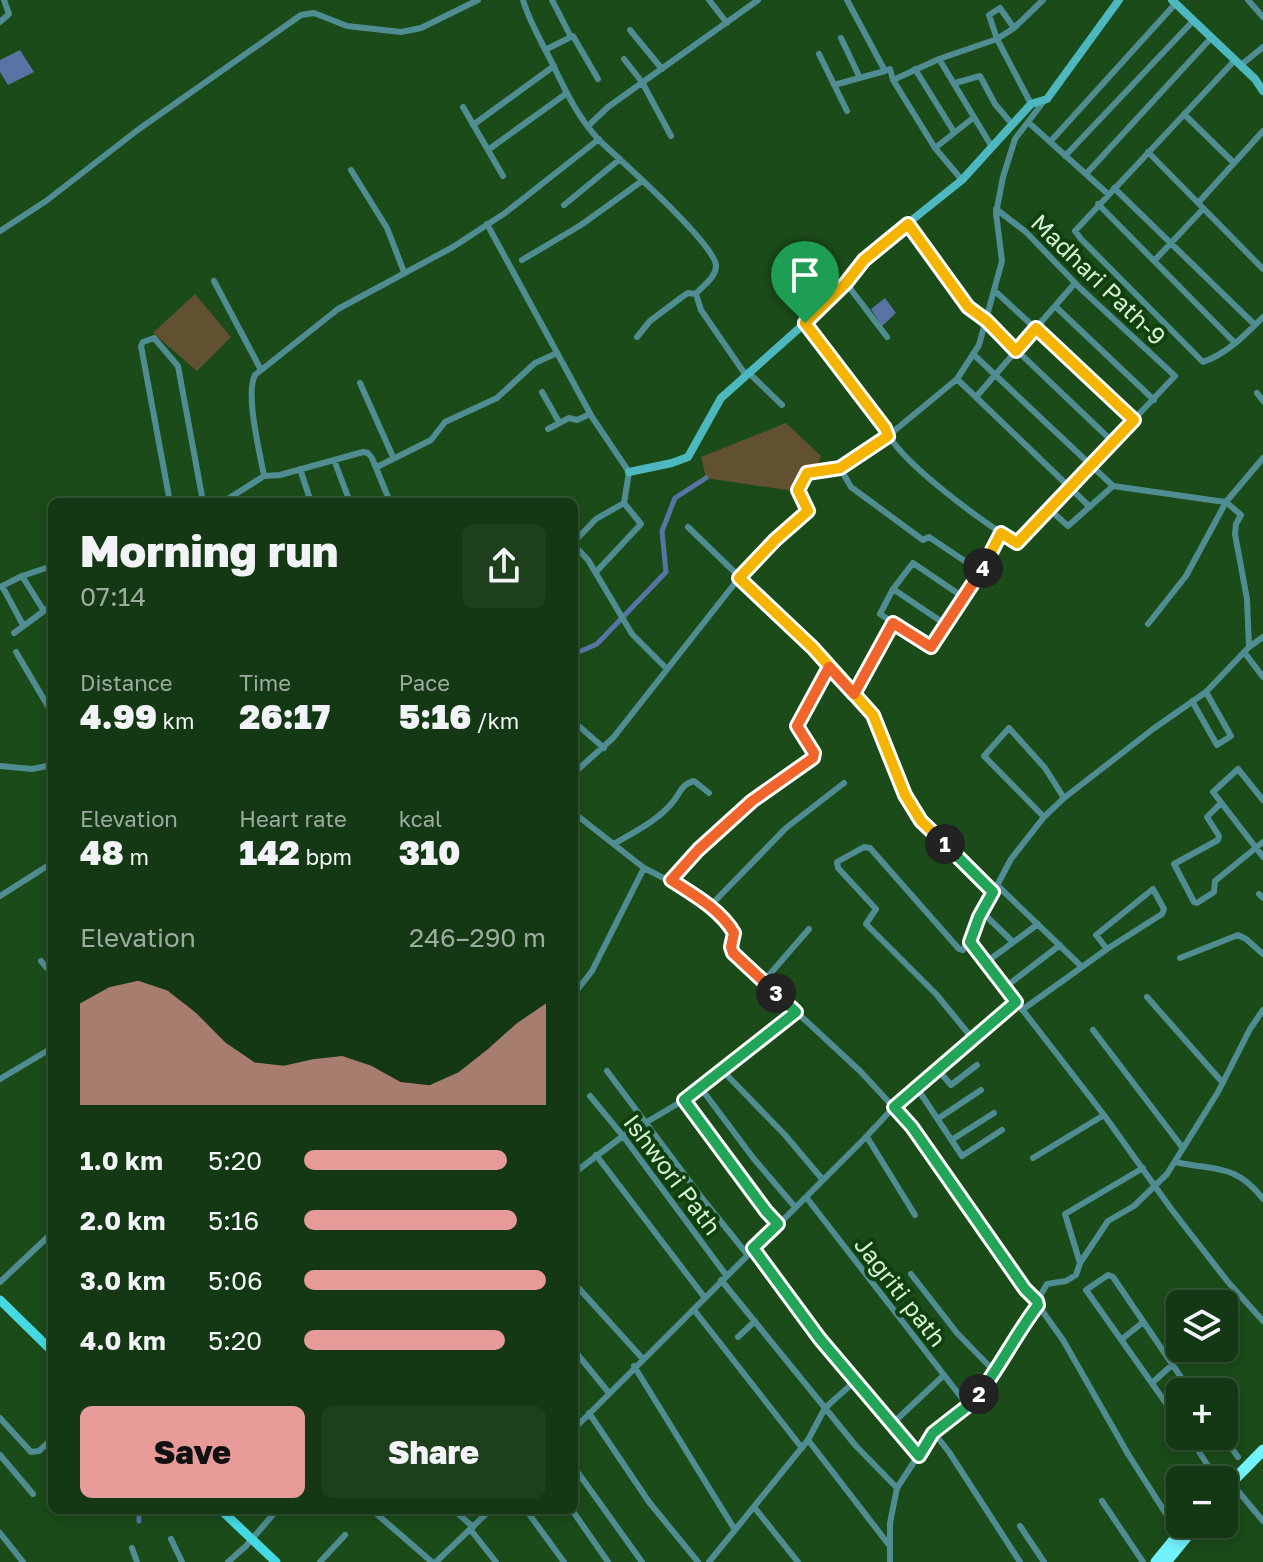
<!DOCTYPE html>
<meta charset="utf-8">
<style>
:root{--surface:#143813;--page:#1d3f1c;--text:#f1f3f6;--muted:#9daca0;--line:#335233;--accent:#e69b98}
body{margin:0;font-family:"Golos Text",sans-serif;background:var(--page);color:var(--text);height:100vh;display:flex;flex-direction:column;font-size:30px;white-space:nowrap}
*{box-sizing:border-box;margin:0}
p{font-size:26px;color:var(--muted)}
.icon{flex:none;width:44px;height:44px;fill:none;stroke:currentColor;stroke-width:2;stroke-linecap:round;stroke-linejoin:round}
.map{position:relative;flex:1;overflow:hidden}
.sheet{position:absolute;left:48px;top:498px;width:530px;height:1016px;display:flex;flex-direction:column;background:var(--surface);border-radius:12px;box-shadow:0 4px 12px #0003,0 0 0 2px var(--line)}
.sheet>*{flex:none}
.fabs{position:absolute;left:1166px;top:1290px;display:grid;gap:16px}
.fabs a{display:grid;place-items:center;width:72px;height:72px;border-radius:12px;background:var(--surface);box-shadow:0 4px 12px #0003,0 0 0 2px var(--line);font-size:40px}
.pin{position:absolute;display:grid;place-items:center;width:68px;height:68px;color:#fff;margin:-82px -34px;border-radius:50% 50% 50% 0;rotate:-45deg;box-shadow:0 0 8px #0007}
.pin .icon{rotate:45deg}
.km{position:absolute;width:40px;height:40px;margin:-20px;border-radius:50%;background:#222;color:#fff;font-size:22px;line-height:40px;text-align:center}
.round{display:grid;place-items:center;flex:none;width:84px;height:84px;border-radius:12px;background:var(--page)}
.head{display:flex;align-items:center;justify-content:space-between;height:136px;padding:0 32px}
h1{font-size:44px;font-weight:800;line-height:60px}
.stats{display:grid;grid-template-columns:repeat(3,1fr);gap:12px;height:136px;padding:8px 32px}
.stats div{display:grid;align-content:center}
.stats b{font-size:34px;font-weight:800}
.stats small{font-size:22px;font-weight:400}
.stats p{font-size:22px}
.chart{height:224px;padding:16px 32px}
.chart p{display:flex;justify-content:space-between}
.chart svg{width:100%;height:144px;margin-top:8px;fill:var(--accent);opacity:.7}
.cta{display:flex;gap:16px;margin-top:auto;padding:16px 32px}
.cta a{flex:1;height:92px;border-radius:12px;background:var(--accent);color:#111;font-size:32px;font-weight:800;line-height:92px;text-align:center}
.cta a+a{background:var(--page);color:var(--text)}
ul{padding:0 32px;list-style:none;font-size:26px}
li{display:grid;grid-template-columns:128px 96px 1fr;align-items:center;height:60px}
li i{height:20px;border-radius:10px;background:var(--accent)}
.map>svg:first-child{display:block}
</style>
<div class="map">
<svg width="1263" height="1562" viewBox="0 0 1263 1562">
<rect width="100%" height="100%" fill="#1b4b19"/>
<!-- green -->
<path fill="#615131" d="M195 294 231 337 197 371 153 333Z
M786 423 821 456 814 474 800 492 706 478 701 457Z"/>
<!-- water -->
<path fill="#5973a4" d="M20 50 34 72 8 85 0 72V60Z
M885 298 896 313 882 326 871 309Z"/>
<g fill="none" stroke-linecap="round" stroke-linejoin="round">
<!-- canal -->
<path stroke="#5973a4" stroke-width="5" d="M574 654 597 644 666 572 662 531 675 498 706 478
M139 1521V1510"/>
<!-- street -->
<path stroke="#4f8d92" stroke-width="6" d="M523 0C530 24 543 44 554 67 566 92 579 119 599 140 621 161 712 241 716 265 717 277 702 286 696 294L701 310 745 374
M552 0 570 35
M709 0 727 23
M847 0 885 71 890 69 893 80
M1248 0 1263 17
M0 22 9 14 4 0
M1014 28 1000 8 989 15 997 39 1031 104
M630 30 662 69
M841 38 860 78
M545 50 573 36 598 79
M819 54 847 111
M624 59 642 82 671 136
M939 59 997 39 1014 28 1043 0
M1235 60 1075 231 1081 239 1203 362C1227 354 1246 334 1263 317
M1241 65 1263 47
M915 69 954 132
M955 83 980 76 995 104 1012 124
M834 85 885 71
M463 107 503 176
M1184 114 1234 163
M1028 122 1108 194
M473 125 554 66
M588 126 608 107 758 0
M1050 142 1176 3
M935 148 973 118
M488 150 567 93
M1148 152 1263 269
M1065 156 1194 20
M351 170 387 228 404 272
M1086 174 1212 37
M962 180 935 148 893 80 939 59 992 147
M1114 188 1255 325
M1198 203 1263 131
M1098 204 1235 343
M564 205 620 159
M996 209 1026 232 1080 288 1175 376 1049 509
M487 224 592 417 629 472 624 503 596 519 574 542
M908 224 968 307 987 321
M0 231 46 201 139 129 301 15 314 13 347 26 401 32 421 28 478 0
M522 260 581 225 642 181
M1154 261 1203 209
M214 281 261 370
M846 283 887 337
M994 290 1134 420
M1056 307 1154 400
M987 322 1113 442
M805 323 885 428C897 461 986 524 1017 543L1049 509 1068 526 1113 486
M637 337 650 321 682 297 688 293 696 294
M973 354 1113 486 1218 501 1226 502 1241 515 1236 524 1235 534 1247 599 1249 647
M748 372 782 405
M957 379 1090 507
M360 383 393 457
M542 392 559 422
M1257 393 1263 401
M976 397 1075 283
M548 429 569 418 577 420 590 414
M334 460 350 502
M377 467 431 440 445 422 497 398 535 363 557 353
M840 468 851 487 923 540 929 537 981 572
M300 469 311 502
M264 476C260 453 245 394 255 375L338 309 453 247 505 213 599 139
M170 502 141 346 143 342 154 338 178 366 203 502
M223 502 264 476 280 475 363 452 368 453 372 458 390 502
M688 527 813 648 873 715 911 807 928 828 993 892
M574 545 588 560 632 634 667 669
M596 572 641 524 624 503
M22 576 44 611
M2 586 23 625
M0 587 22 576 52 566
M893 589 945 624
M963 597 913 563 893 589 880 614 931 647 981 572 1001 533
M1148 624 1186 576 1226 502 1263 458
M14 633 52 605
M16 652 52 713
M1244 652 1263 677
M854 694 893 623
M1192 701 1217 745 1231 736 1206 692
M574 722 604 748
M0 766 32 769 52 765
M574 773 613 738 739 578 775 540 808 511 798 490 807 473 840 468 888 436 957 379 979 345 1002 261 996 213 1003 177 1015 139 1044 101
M1263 800 1238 769 1213 792 1263 857
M1220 804 1207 817 1219 836 1218 840 1174 864 1194 902 1197 903 1214 892 1215 881 1263 842
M574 813 644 868 689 891 730 926 734 933 733 953 860 1071 912 1127 999 1255 1025 1289 1037 1301
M1044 817 984 756 1009 728 1045 768 1064 798
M614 844C634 832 657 821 672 803 680 794 681 784 694 781L709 793
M671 880 698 850 752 801 813 758 814 753 797 726 829 667
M998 886 1081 966
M1259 894 1263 898
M0 896 52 863
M710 906 786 828 844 783
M982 912 1013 942
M970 942 1104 1115 1172 1210 1228 1282 1263 1321
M1180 958 1238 935 1246 939 1263 954
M41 961 52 974
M985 963 1038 924
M763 982 809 929
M1004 988 1060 945
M574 994 592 971 644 868
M1147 997 1223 1083
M1022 1010 1107 949 1162 914 1164 909 1153 889 1096 935 1107 949
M1093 1030 1182 1147
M972 1038 936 994 866 924 876 909 838 868 837 862 864 847 870 848 959 949 963 950 1011 859 1044 817 1064 798 1153 729 1206 692 1249 647 1263 637
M938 1070 951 1085 977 1065
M607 1071 705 1202 747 1254
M723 1071 785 1135 823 1180
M0 1079 52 1048
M700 1087 754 1159 795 1207
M917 1088 962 1156 1002 1130
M590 1096 623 1136 726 1275
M684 1100 766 1211 778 1224
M939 1118 981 1090
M867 1137 915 1215
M953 1139 994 1113
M596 1155 705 1298
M1033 1158 1104 1115
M1176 1162C1214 1171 1236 1163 1263 1199
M574 1173 623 1136 684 1100 796 1012
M806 1197 968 1406
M753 1248 820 1339 919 1456
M1080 1263 1065 1214 1143 1168
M911 1274 957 1333 995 1372
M721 1280 856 1446 897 1488
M0 1282 52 1233
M574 1283 643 1359
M1038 1305 1063 1340 1128 1454 1175 1528
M694 1310 802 1448
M738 1337 755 1321
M1122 1339 1142 1323
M574 1350 609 1393
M634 1366 735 1530
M1152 1383 1172 1365
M589 1413 649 1502 698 1562
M0 1418 31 1452 39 1451 52 1439
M1180 1423 1086 1290 1108 1275 1113 1277 1191 1392
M891 1425 944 1375
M574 1429 863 1140 894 1107 1016 1002
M934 1433 949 1452 1020 1562
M1189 1436 1217 1480
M1223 1436 1238 1457
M808 1440 889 1545
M0 1455 33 1494
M574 1467 642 1562
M1238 1491 1263 1521
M1102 1501 1143 1562
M754 1507 798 1562
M372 1510 432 1562
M454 1510 473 1527
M526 1510 564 1562
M572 1510 608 1562
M1020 1526 1044 1562
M470 1529 496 1562
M0 1533 23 1562
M171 1539 182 1562
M132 1548 137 1562
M228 1562 246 1546 277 1510
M320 1562 345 1535
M436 1562 490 1510
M709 1562 808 1440 825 1408 854 1382
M890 1562V1523L897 1488 933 1433 965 1408 985 1386 1005 1359 1015 1336 1038 1305 1037 1301 1047 1284 1066 1281 1076 1275 1080 1263 1108 1221 1134 1206 1167 1174 1218 1092 1250 1029 1263 1010"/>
<!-- secondary -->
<path stroke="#4db8c0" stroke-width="8" d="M1172 0 1255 79 1263 91
M629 472 672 463 688 457 721 398 805 323 877 248 962 180 1031 104 1047 99 1119 0"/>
<!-- primary -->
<path stroke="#45d9e4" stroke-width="9" d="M0 1300 52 1351
M221 1510 276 1562"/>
<!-- highway -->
<path stroke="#71f2fc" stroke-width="11" d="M1224 1490 1263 1450
M1156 1562 1187 1524
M1166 1562 1197 1524"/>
</g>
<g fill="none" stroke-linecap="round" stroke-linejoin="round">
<!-- split-1 casing -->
<g stroke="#fff" stroke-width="16">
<path id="split-1" d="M805 323 885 428 888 436 840 468 807 473 798 490 808 511 775 540 739 578 813 648 873 715 905 795 921 821 945 844"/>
</g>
<!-- split-2 casing -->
<g stroke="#fff" stroke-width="16">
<path id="split-2" d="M945 844 993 892 979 917 970 942 1016 1002 894 1107 912 1127 1025 1289 1037 1301 1038 1305C1016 1334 1001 1365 979 1394"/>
</g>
<!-- split-3 casing -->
<g stroke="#fff" stroke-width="16">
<path id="split-3" d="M776 993 796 1012 684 1100 766 1211 778 1224 753 1248 820 1339 919 1456 933 1433 965 1408 979 1394"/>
</g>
<!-- split-4 casing -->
<g stroke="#fff" stroke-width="16">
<path id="split-4" d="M776 993 733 953 731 947 734 933C721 910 693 894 671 880L698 850 752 801 813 758 814 753 797 726 829 667 854 694 893 623 931 647 983 568"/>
</g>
<!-- split-5 casing -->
<g stroke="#fff" stroke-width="16">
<path id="split-5" d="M805 323 846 283 864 260 908 224 968 307 987 321 1016 351 1036 328 1134 420 1017 543 1001 533 983 568"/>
</g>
<!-- split-1 -->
<use href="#split-1" stroke="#f5b400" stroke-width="10"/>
<!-- split-2 -->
<use href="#split-2" stroke="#22a559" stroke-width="10"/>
<!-- split-3 -->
<use href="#split-3" stroke="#22a559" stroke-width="10"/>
<!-- split-4 -->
<use href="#split-4" stroke="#f0652b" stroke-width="10"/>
<!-- split-5 -->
<use href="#split-5" stroke="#f5b400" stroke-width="10"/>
</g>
<g text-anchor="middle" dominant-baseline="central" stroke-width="8" stroke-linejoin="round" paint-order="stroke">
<!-- street labels -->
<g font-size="24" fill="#d6f0d3" stroke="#0f400d">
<text transform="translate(1099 279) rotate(44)">Madhari Path-9</text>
<text transform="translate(673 1174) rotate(53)">Ishwori Path</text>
<text transform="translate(901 1291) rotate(52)">Jagriti path</text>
</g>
</g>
</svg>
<div class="fabs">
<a><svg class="icon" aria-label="layers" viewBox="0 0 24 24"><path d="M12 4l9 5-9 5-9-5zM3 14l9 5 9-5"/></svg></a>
<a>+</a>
<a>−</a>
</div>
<div class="pin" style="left:805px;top:323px;background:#1e9e55"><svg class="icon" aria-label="arrive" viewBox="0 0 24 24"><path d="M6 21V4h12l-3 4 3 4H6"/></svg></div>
<b class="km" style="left:945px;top:844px">1</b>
<b class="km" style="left:979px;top:1394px">2</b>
<b class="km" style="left:776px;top:993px">3</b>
<b class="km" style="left:983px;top:568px">4</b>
<section class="sheet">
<div class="head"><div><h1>Morning run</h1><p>07:14</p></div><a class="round"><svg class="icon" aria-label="share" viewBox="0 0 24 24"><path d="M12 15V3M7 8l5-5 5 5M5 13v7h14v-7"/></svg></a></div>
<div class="stats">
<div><p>Distance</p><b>4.99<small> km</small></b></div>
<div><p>Time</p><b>26:17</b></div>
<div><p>Pace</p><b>5:16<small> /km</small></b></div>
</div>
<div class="stats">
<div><p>Elevation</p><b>48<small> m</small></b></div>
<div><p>Heart rate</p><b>142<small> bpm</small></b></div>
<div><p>kcal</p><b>310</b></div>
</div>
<div class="chart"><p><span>Elevation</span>246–290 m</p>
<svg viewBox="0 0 160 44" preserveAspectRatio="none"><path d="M0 44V13L10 8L20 6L30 9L40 16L50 25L60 31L70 32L80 30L90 29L100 32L110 37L120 38L130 34L140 27L150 19L160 13V44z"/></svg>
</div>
<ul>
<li><b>1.0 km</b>5:20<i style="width:84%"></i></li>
<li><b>2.0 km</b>5:16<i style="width:88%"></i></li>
<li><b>3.0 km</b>5:06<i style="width:100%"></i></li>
<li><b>4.0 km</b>5:20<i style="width:83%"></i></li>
</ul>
<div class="cta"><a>Save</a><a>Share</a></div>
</section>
</div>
